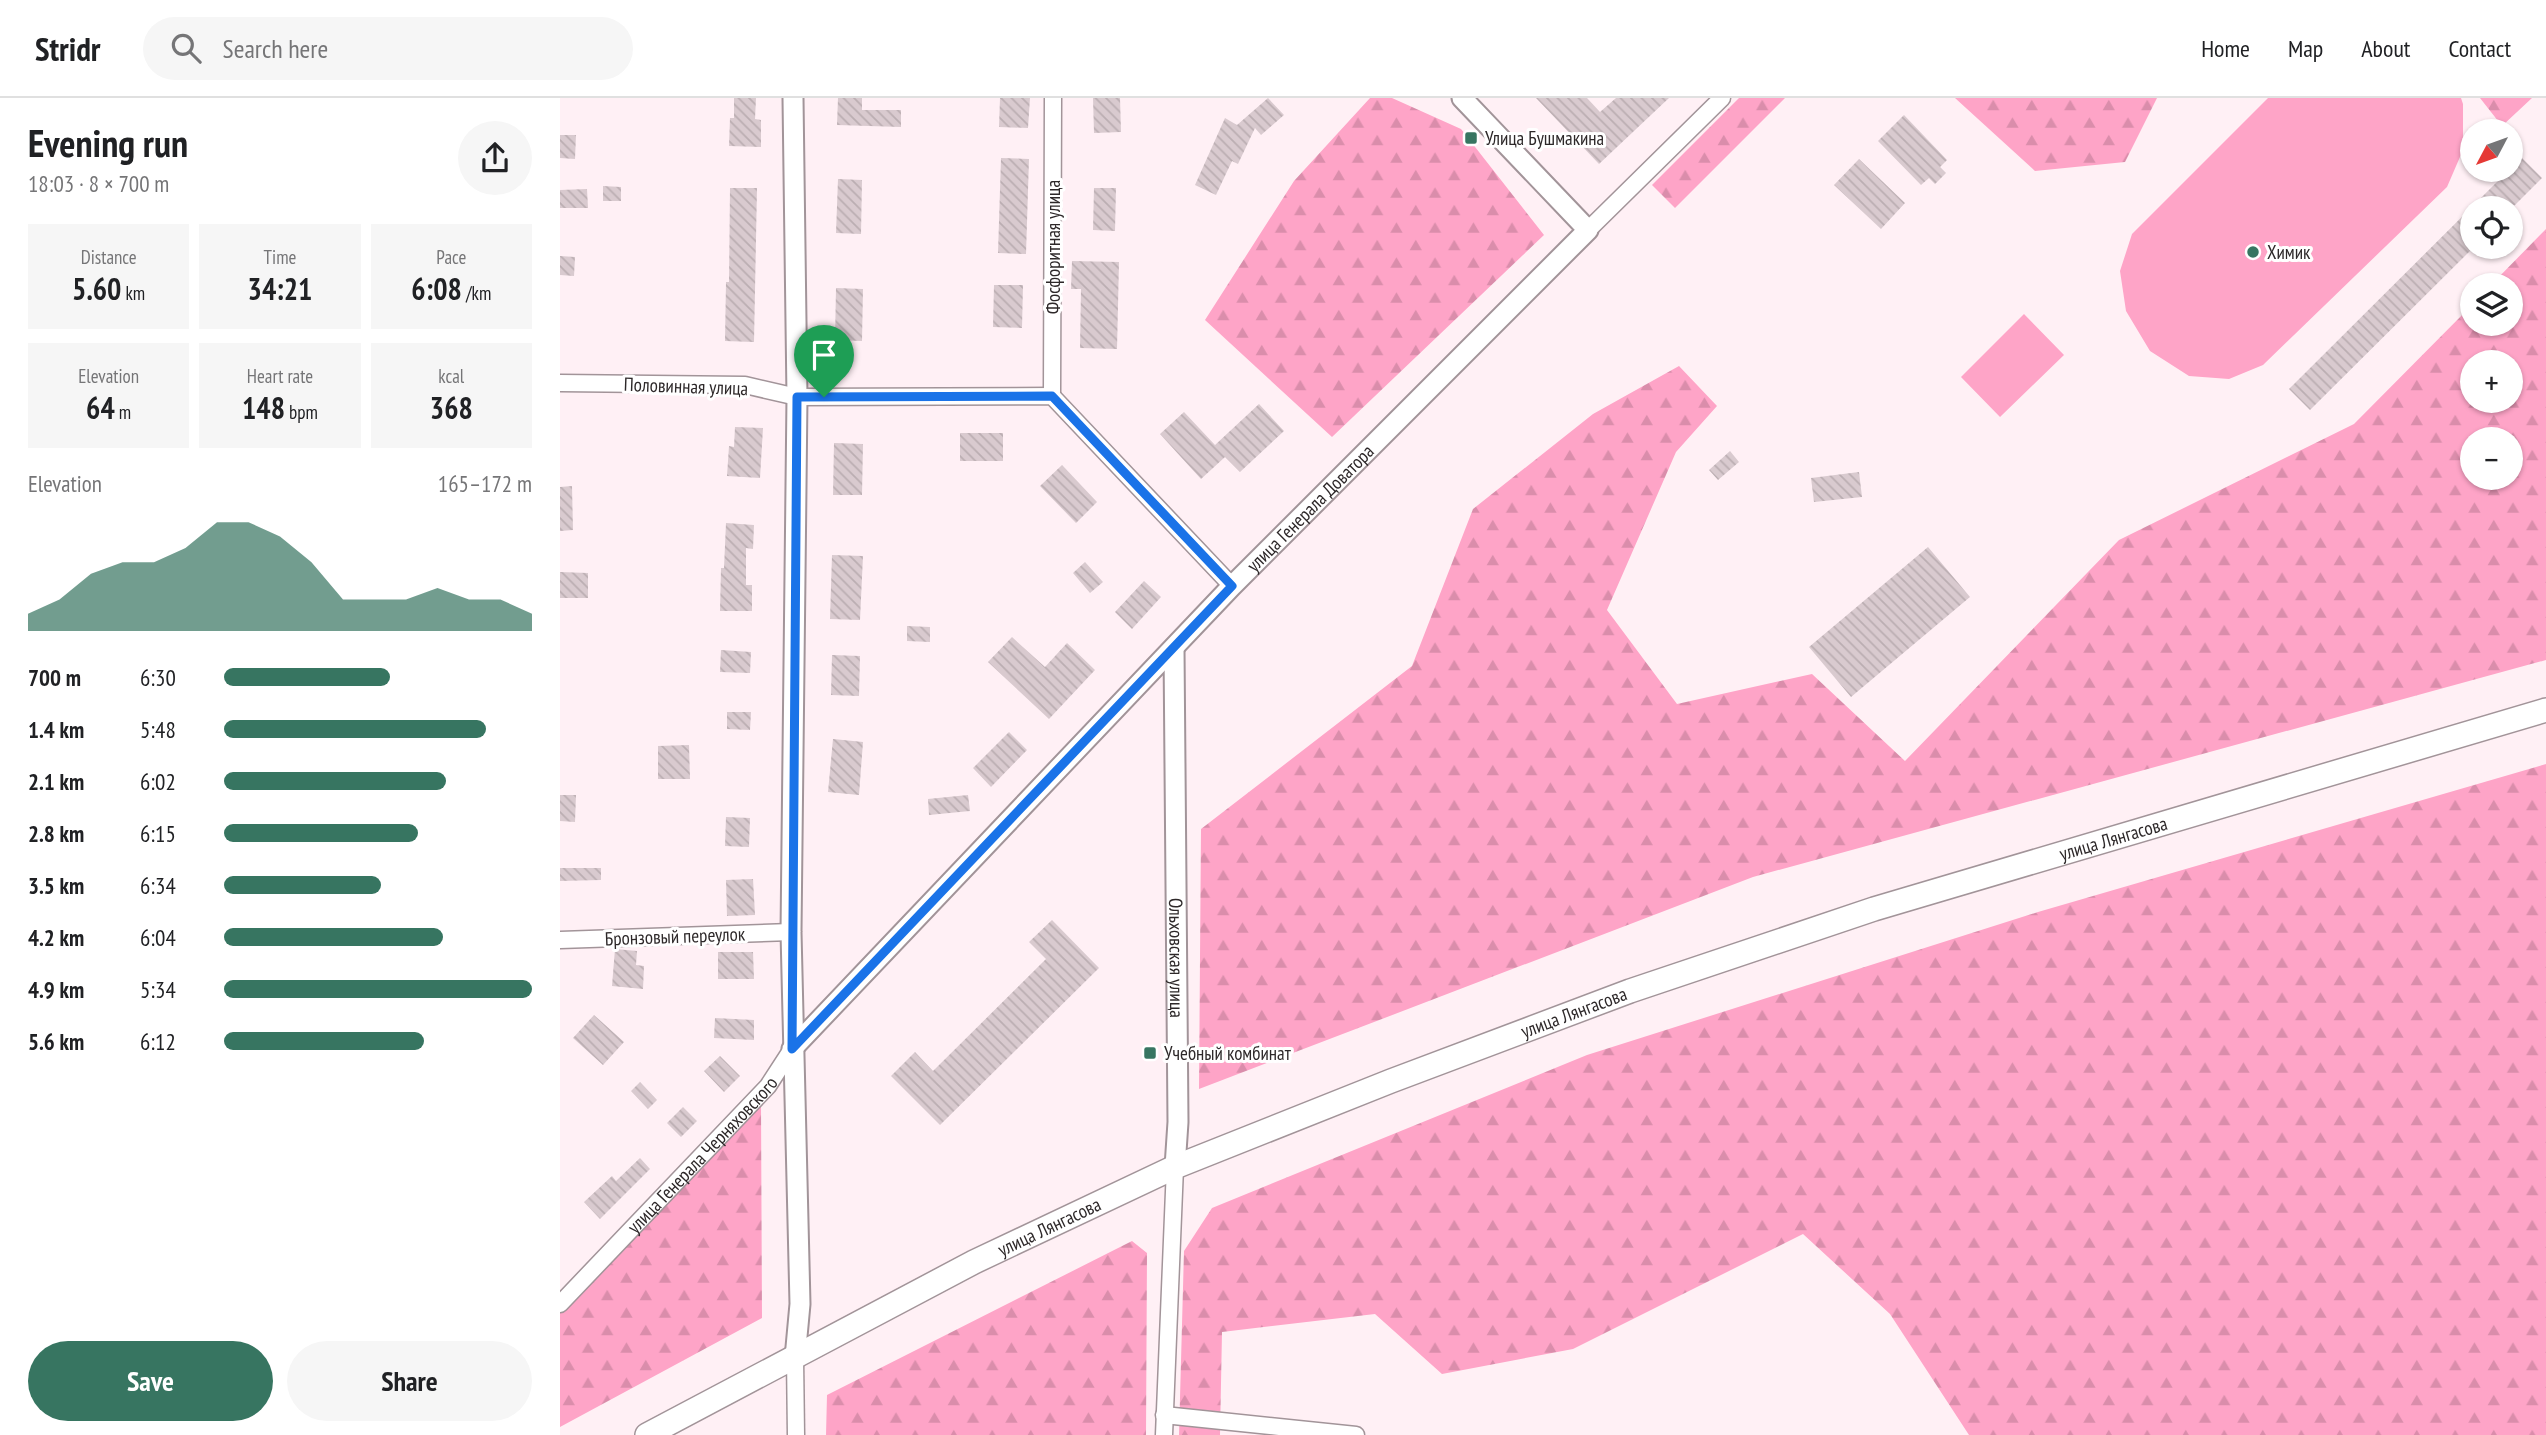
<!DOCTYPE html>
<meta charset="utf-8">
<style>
:root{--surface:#fff;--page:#f6f6f6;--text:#202124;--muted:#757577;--line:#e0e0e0;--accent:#377561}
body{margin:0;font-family:"PT Sans Narrow",sans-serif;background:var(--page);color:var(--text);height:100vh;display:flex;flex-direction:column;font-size:26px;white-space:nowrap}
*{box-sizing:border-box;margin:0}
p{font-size:23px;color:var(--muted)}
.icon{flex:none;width:38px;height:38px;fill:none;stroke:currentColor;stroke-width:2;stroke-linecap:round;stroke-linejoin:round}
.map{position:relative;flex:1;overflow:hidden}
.details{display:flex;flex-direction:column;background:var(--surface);width:560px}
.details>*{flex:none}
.needle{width:46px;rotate:229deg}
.buttons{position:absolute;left:1900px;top:21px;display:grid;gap:14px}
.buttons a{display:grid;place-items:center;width:63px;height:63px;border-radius:50%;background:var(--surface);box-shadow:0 2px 5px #0004;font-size:35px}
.pin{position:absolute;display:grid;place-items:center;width:60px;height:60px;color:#fff;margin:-72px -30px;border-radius:50% 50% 50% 0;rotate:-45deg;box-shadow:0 0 7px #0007}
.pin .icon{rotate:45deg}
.round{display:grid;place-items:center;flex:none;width:74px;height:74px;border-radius:37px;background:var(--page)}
.summary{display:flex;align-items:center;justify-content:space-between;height:119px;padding:0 28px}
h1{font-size:38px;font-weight:800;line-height:52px}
.metrics{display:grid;grid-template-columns:repeat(3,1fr);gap:10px;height:119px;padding:7px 28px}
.metrics div{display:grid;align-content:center;border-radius:0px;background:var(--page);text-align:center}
.metrics b{font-size:30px;font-weight:800}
.metrics small{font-size:19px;font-weight:400}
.metrics p{font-size:19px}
.chart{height:196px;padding:14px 28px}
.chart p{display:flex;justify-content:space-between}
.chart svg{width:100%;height:126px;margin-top:7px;fill:var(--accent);opacity:.7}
.primary-button{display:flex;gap:14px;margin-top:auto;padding:14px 28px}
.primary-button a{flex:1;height:80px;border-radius:42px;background:var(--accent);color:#fff;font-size:28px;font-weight:800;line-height:80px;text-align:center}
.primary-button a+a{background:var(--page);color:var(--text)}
ul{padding:0 28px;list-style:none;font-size:23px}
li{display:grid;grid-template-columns:112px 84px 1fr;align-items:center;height:52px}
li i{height:18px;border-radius:9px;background:var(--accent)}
header{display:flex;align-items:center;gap:42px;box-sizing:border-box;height:98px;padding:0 35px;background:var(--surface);border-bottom:2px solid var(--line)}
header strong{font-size:33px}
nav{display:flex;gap:38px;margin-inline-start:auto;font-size:24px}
.search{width:490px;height:63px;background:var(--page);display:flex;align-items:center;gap:18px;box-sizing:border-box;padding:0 24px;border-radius:38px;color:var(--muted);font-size:26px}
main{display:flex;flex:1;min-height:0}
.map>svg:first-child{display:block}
</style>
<header>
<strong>Stridr</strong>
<div class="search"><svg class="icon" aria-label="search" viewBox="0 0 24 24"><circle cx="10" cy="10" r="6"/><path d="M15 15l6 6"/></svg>Search here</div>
<nav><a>Home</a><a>Map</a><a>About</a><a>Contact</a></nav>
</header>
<main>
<section class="details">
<div class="summary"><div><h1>Evening run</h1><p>18:03 · 8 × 700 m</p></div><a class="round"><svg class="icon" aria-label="share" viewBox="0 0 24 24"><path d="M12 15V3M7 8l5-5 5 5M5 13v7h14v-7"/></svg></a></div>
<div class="metrics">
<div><p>Distance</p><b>5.60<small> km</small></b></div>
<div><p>Time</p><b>34:21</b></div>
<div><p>Pace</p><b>6:08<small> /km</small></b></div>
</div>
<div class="metrics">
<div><p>Elevation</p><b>64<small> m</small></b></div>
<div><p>Heart rate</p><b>148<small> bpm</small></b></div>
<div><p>kcal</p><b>368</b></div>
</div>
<div class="chart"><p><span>Elevation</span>165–172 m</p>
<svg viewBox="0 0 160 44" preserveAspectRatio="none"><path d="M0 44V38L10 33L20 24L30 20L40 20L50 15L60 6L70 6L80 11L90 20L100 33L110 33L120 33L130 29L140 33L150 33L160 38V44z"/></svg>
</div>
<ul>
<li><b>700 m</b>6:30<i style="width:54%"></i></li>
<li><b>1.4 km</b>5:48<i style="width:85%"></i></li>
<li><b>2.1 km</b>6:02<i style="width:72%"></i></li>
<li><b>2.8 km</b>6:15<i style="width:63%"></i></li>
<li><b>3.5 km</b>6:34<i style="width:51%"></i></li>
<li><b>4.2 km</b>6:04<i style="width:71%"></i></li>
<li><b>4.9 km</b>5:34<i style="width:100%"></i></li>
<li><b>5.6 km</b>6:12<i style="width:65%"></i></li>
</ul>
<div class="primary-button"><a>Save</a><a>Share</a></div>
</section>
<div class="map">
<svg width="1986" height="1337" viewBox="0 0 1986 1337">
<defs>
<pattern id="forest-firs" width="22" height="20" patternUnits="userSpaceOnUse" patternTransform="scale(1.75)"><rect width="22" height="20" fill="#fea4c7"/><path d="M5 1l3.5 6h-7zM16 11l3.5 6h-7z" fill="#da8dab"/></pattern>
<pattern id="building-back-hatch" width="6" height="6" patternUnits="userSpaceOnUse" patternTransform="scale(1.75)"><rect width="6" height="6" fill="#d9cacf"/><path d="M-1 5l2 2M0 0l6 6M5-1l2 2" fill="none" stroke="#bbaeb2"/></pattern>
</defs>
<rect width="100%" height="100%" fill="#fff0f5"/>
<!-- forest -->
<path fill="url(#forest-firs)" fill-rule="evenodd" d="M810 0H832L901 31 984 137 772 339 645 222 734 83Z
M1179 0H1225L1115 110 1092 87Z
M1395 0H1597L1565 64 1475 73Z
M1920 0H1972L1942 28Z
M1986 131V562L1193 779 639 991 641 731 852 568 913 411 1033 316 1119 268 1157 308 1116 354 1047 512 1117 606 1252 576 1345 663 1559 442 1794 326 1913 206V226H1951V187H1931ZM1951 264V303H1913V264ZM1951 341V380H1913V341Z
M1986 666V1337H1409L1330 1216 1243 1136 1013 1251 882 1276 815 1216 662 1234 660 1337H619L624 1153 652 1110 1027 957 1478 814Z
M201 1007 202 1220 0 1329V1211Z
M572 1143 587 1155 586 1337H266L267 1297Z"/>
<!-- pitch -->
<path fill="#fea4c7" d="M1708 0H1901L1903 6V52L1887 89 1703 267 1669 281 1629 278 1590 253 1566 213 1560 173 1572 136Z
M1464 216 1504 257 1440 319 1401 279Z"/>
<!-- building -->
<path fill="url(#building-back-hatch)" d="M174 0H196L195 21 201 22V49L169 48 170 20H174Z
M278 0H302V12H341V29L277 27Z
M440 0H470L468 30 439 29Z
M533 0H560L561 34 534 35Z
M708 0 724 17 701 37 695 30 678 66 672 63 656 97 635 87 665 20 677 27Z
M976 0H1027L1040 14 1056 0H1109L1039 66Z
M1344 17 1387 62 1380 69 1386 75 1375 86 1369 80 1361 87 1318 43Z
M0 37H16L15 61 0 60Z
M1961 59 1982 80 1952 110H1913V150L1750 312 1729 291 1949 72H1951Z
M441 60 469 61 466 156 438 155Z
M1299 61 1345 105 1321 131 1274 87Z
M278 81 302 82 301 136 276 135Z
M43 88 61 89V103H43Z
M170 90H197L194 244 165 243 166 184H169Z
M534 90H556L555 133 533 132Z
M27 91 28 110H0V92Z
M0 158 15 159 14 178 0 177Z
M512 163 559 164 557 251 520 250 521 191H511Z
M434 187H463L462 230 433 229Z
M276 190 303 191 302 243 275 242Z
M699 306 724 333 680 374 665 359 641 381 600 336 624 314 655 347Z
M175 329 203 330 200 380 167 378 169 348 174 349Z
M400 335H443V363H400Z
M274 345 303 346 302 397H273Z
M1170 353 1179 364 1158 382 1149 372Z
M502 367 537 404 516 425 480 388Z
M1299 374 1302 399 1254 404 1251 380Z
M12 388 13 432 0 433V389Z
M166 425 194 427 193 451 186 450V487H192V513H160L161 470H164Z
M1368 449 1410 499 1291 599 1249 549Z
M272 457 303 458 300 522 270 521Z
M525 464 543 484 530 495 513 475Z
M0 474 28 475V500H0Z
M584 483 601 499 572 531 555 514Z
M347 528 370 529V544L347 543Z
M452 539 485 569 507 545 535 572 489 621 428 564Z
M161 552 191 554 190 575 160 574Z
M272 557 300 558 299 598 271 597Z
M167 614H191L190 632 167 631Z
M449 634 467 652 431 689 413 670Z
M273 641 303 644 299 697 268 694Z
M129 647 130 681H98V648Z
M0 697H16L15 724 0 723Z
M408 697 410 713 369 717 368 701Z
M166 719 190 720 189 749 165 748Z
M0 770H41V782L0 783Z
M193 781 195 817 167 818 166 782Z
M492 822 539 870 380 1027 331 978 355 954 373 973 486 861 469 844Z
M55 851 77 853 76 867 84 868 83 891 52 888Z
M158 854H193L194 881H158Z
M34 917 64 944 43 967 13 940Z
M155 920 194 922V942L154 940Z
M160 958 180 978 164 994 144 973Z
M80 984 97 1002 88 1011 71 993Z
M123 1009 137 1023 121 1039 107 1025Z
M80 1060 90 1071 40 1121 24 1104 52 1078 56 1083Z"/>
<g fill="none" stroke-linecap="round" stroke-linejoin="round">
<!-- minor casing -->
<g stroke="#a29499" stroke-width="19">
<g id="minor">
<path d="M1028 132 1162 0"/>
<path d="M0 285 185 287 237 299 492 298 672 488"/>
<path d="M492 298 493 0"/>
<path d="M0 842 231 834"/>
<path id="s1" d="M0 1206 208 988 232 951"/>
<path d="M235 1260 236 1337"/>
<path d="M604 1317 796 1337"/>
<path d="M604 1337 615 1069"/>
</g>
</g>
<!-- tertiary casing -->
<g stroke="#a29499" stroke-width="23">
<g id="tertiary">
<path d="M233 0 237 299 231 834 240 1206 235 1260"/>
<path id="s2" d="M614 550 618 1024 615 1069"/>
<path id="s3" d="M232 951 672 488 1028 132 902 0"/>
</g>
</g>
<!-- secondary casing -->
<g stroke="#a29499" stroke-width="26">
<g id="secondary">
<path id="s4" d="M87 1337 414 1164 615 1069 831 983 1070 893 1314 811 1986 612"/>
</g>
</g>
<!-- minor -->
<use href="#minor" stroke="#fff" stroke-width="16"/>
<!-- tertiary -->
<use href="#tertiary" stroke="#fff" stroke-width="19"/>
<!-- secondary -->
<use href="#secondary" stroke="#fff" stroke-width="23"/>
</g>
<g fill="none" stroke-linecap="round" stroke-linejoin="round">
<!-- route casing -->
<g stroke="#fff" stroke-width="14">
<path id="route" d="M492 298 672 488 232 951 237 299Z"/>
</g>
<!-- route -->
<use href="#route" stroke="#1a73e8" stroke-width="9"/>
</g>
<!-- markers -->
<g fill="#377561" stroke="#fff" stroke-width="2.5">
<rect x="904" y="33" width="14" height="14" rx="3.5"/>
<circle cx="1693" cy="154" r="7"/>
<rect x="583" y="948" width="14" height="14" rx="3.5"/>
</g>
<g text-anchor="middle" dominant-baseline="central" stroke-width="6" stroke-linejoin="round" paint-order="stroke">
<!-- poi labels -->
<g font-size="19" fill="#2d2829" stroke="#fff" text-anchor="start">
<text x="925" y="40">Улица Бушмакина</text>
<text x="1707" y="154">Химик</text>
<text x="604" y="955">Учебный комбинат</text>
</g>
<!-- street labels -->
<g font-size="19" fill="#2d2829" stroke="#fff">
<text transform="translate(493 149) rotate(-90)">Фосфоритная улица</text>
<text transform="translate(126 288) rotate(2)">Половинная улица</text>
<text stroke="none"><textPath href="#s3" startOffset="749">улица Генерала Доватора</textPath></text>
<text stroke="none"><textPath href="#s4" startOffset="1587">улица Лянгасова</textPath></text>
<text transform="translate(115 838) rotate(-2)">Бронзовый переулок</text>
<text stroke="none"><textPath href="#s2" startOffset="310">Ольховская улица</textPath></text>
<text stroke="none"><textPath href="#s4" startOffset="1020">улица Лянгасова</textPath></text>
<text stroke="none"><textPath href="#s1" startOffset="206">улица Генерала Черняховского</textPath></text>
<text stroke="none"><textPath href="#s4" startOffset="453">улица Лянгасова</textPath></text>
</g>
</g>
</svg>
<div class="buttons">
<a><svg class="needle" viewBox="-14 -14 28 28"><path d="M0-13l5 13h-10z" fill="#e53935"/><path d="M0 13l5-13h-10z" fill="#757577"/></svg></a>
<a><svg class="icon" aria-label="locate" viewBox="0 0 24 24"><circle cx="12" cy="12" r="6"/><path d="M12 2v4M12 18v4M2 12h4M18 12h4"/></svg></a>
<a><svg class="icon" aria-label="layers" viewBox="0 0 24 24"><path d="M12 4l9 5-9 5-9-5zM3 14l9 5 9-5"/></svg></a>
<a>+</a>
<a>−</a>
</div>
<div class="pin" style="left:264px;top:299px;background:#1e9e55"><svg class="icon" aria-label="arrive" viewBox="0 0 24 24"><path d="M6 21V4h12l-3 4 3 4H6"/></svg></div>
</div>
</main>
